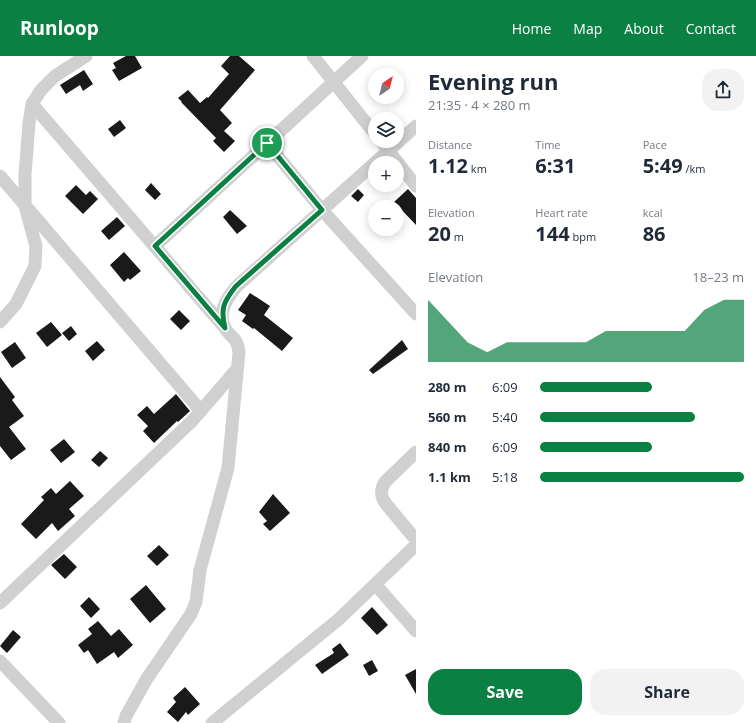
<!DOCTYPE html>
<meta charset="utf-8">
<style>
:root{--surface:#fff;--page:#f2f2f3;--text:#1f2937;--muted:#747a83;--accent:#0b8043}
body{margin:0;font-family:"Open Sans",sans-serif;background:var(--page);color:var(--text);height:100vh;display:flex;flex-direction:column;font-size:15px;white-space:nowrap}
*{box-sizing:border-box;margin:0}
p{font-size:13px;color:var(--muted)}
.icon{flex:none;width:22px;height:22px;fill:none;stroke:currentColor;stroke-width:2;stroke-linecap:round;stroke-linejoin:round}
.map{position:relative;flex:1;overflow:hidden}
.sheet{display:flex;flex-direction:column;background:var(--surface);width:340px}
.sheet>*{flex:none}
.needle{width:26px;rotate:35deg}
.fabs{position:absolute;left:368px;top:12px;display:grid;gap:8px}
.fabs a{display:grid;place-items:center;width:36px;height:36px;border-radius:50%;background:var(--surface);box-shadow:0 2px 10px #0003;font-size:20px}
.pin{position:absolute;display:grid;place-items:center;width:34px;height:34px;color:#fff;margin:-17px;border:2px solid #fff;border-radius:50%;box-shadow:0 1px 4px #0007}
.round{display:grid;place-items:center;flex:none;width:42px;height:42px;border-radius:16px;background:var(--page)}
.headline{display:flex;align-items:center;justify-content:space-between;height:68px;padding:0 12px}
h1{font-size:22px;font-weight:700;line-height:30px}
.stats{display:grid;grid-template-columns:repeat(3,1fr);gap:6px;height:68px;padding:4px 12px}
.stats div{display:grid;align-content:center}
.stats b{font-size:20px;font-weight:700}
.stats small{font-size:11px;font-weight:400}
.stats p{font-size:11px}
.chart{height:112px;padding:8px 12px}
.chart p{display:flex;justify-content:space-between}
.chart svg{width:100%;height:72px;margin-top:4px;fill:var(--accent);opacity:.7}
.primary-button{display:flex;gap:8px;margin-top:auto;padding:8px 12px}
.primary-button a{flex:1;height:46px;border-radius:16px;background:var(--accent);color:#fff;font-size:16px;font-weight:700;line-height:46px;text-align:center}
.primary-button a+a{background:var(--page);color:var(--text)}
ul{padding:0 12px;list-style:none;font-size:13px}
li{display:grid;grid-template-columns:64px 48px 1fr;align-items:center;height:30px}
li i{height:10px;border-radius:5px;background:var(--accent)}
header{display:flex;align-items:center;gap:24px;box-sizing:border-box;height:56px;padding:0 20px;background:var(--accent);color:#fff}
header strong{font-size:19px}
nav{display:flex;gap:22px;margin-inline-start:auto;font-size:14px}
main{display:flex;flex:1;min-height:0}
.map>svg:first-child{display:block}
</style>
<header>
<strong>Runloop</strong>
<nav><a>Home</a><a>Map</a><a>About</a><a>Contact</a></nav>
</header>
<main>
<div class="map">
<svg width="416" height="667" viewBox="0 0 416 667">
<rect width="100%" height="100%" fill="#fff"/>
<!-- building -->
<path fill="#1a1a1a" d="M126 0H135L142 12 119 25 112 14 116 12 113 7Z
M230 0H239L255 14 220 54 232 67 224 75 235 85 224 96 213 85 216 82 181 46H182L178 42 188 34 200 47 207 41 208 42 229 18 221 10Z
M84 14 93 28 83 35 80 29 66 38 60 29Z
M120 64 126 72 114 81 108 73Z
M151 127 161 138 155 144 145 134Z
M76 129 86 139 90 135 98 143 83 158 65 140Z
M358 133 364 139 358 146 351 140Z
M408 133 416 142V169L394 146Z
M230 154 247 170 237 178 223 161Z
M117 161 125 170 109 184 101 175Z
M124 196 141 215 130 224 128 222 124 226 110 209Z
M250 237 270 250 264 259 293 282 282 295 254 272 253 273 242 265 246 259 238 254Z
M179 254 190 265 181 274 170 263Z
M51 266 62 279 47 291 36 277Z
M71 270 77 278 69 285 62 277Z
M402 284 408 293 373 318 369 314Z
M97 285 105 294 93 305 85 295Z
M15 286 26 302 12 312 1 296Z
M0 321 15 341 12 344 24 360 9 371 26 393 11 404 0 390Z
M176 338 190 355 178 366 177 365 154 387 143 375 148 370 137 359 147 350 154 358Z
M64 383 75 396 61 407 50 394Z
M100 395 108 402 99 411 91 404Z
M70 425 84 440 69 453 75 460 58 475 52 467 36 483 21 468 44 444 41 441 51 432 56 438Z
M273 438 290 457 270 475 263 468 267 465 259 456Z
M159 489 169 499 157 510 147 500Z
M64 498 77 511 65 523 51 509Z
M146 529 166 553 150 567 130 543Z
M89 541 100 553 91 562 80 550Z
M372 551 388 569 377 579 361 562Z
M98 565 111 580 119 573 133 589 118 602 114 596 97 608 88 594 84 597 78 589 92 578 88 573Z
M13 574 21 581 7 597 0 590Z
M340 587 349 599 322 618 315 609 334 597 332 593Z
M372 604 378 615 369 620 363 609Z
M416 613V638L405 619Z
M185 631 200 648 188 659 186 656 178 666 167 656 176 646 173 642Z"/>
<g fill="none" stroke-linecap="round" stroke-linejoin="round">
<!-- minor -->
<path stroke="#d0d0d0" stroke-width="13" d="M313 0 375 78
M32 48 225 272
M381 85 416 130
M267 87 322 154 416 258
M0 120 201 355
M155 190 362 0
M0 266 16 248 35 210 36 190 25 150V119L29 67 32 48 41 34 55 20 86 0
M416 396 385 426C380 434 380 440 386 448L416 484
M375 528 416 575
M0 547 192 365 237 313
M0 605 59 667
M124 667 126 660 146 624 191 558 196 546 200 514 228 412 239 296C237 280 231 283 225 272 217 256 227 242 237 230L416 70
M212 667 339 563 416 489"/>
</g>
<g fill="none" stroke-linecap="round" stroke-linejoin="round">
<!-- route casing -->
<g stroke="#fff" stroke-width="8">
<path id="route" d="M267 87 322 154 236 230C224 245 220 252 225 272L155 190Z"/>
</g>
<!-- route -->
<use href="#route" stroke="#0b8043" stroke-width="5"/>
</g>
</svg>
<div class="fabs">
<a><svg class="needle" viewBox="-14 -14 28 28"><path d="M0-13l5 13h-10z" fill="#e53935"/><path d="M0 13l5-13h-10z" fill="#747a83"/></svg></a>
<a><svg class="icon" aria-label="layers" viewBox="0 0 24 24"><path d="M12 4l9 5-9 5-9-5zM3 14l9 5 9-5"/></svg></a>
<a>+</a>
<a>−</a>
</div>
<div class="pin" style="left:267px;top:87px;background:#1e9e55"><svg class="icon" aria-label="arrive" viewBox="0 0 24 24"><path d="M6 21V4h12l-3 4 3 4H6"/></svg></div>
</div>
<section class="sheet">
<div class="headline"><div><h1>Evening run</h1><p>21:35 · 4 × 280 m</p></div><a class="round"><svg class="icon" aria-label="share" viewBox="0 0 24 24"><path d="M12 15V3M7 8l5-5 5 5M5 13v7h14v-7"/></svg></a></div>
<div class="stats">
<div><p>Distance</p><b>1.12<small> km</small></b></div>
<div><p>Time</p><b>6:31</b></div>
<div><p>Pace</p><b>5:49<small> /km</small></b></div>
</div>
<div class="stats">
<div><p>Elevation</p><b>20<small> m</small></b></div>
<div><p>Heart rate</p><b>144<small> bpm</small></b></div>
<div><p>kcal</p><b>86</b></div>
</div>
<div class="chart"><p><span>Elevation</span>18–23 m</p>
<svg viewBox="0 0 160 44" preserveAspectRatio="none"><path d="M0 44V6L10 19L20 32L30 38L40 32L50 32L60 32L70 32L80 32L90 25L100 25L110 25L120 25L130 25L140 12L150 6L160 6V44z"/></svg>
</div>
<ul>
<li><b>280 m</b>6:09<i style="width:55%"></i></li>
<li><b>560 m</b>5:40<i style="width:76%"></i></li>
<li><b>840 m</b>6:09<i style="width:55%"></i></li>
<li><b>1.1 km</b>5:18<i style="width:100%"></i></li>
</ul>
<div class="primary-button"><a>Save</a><a>Share</a></div>
</section>
</main>
